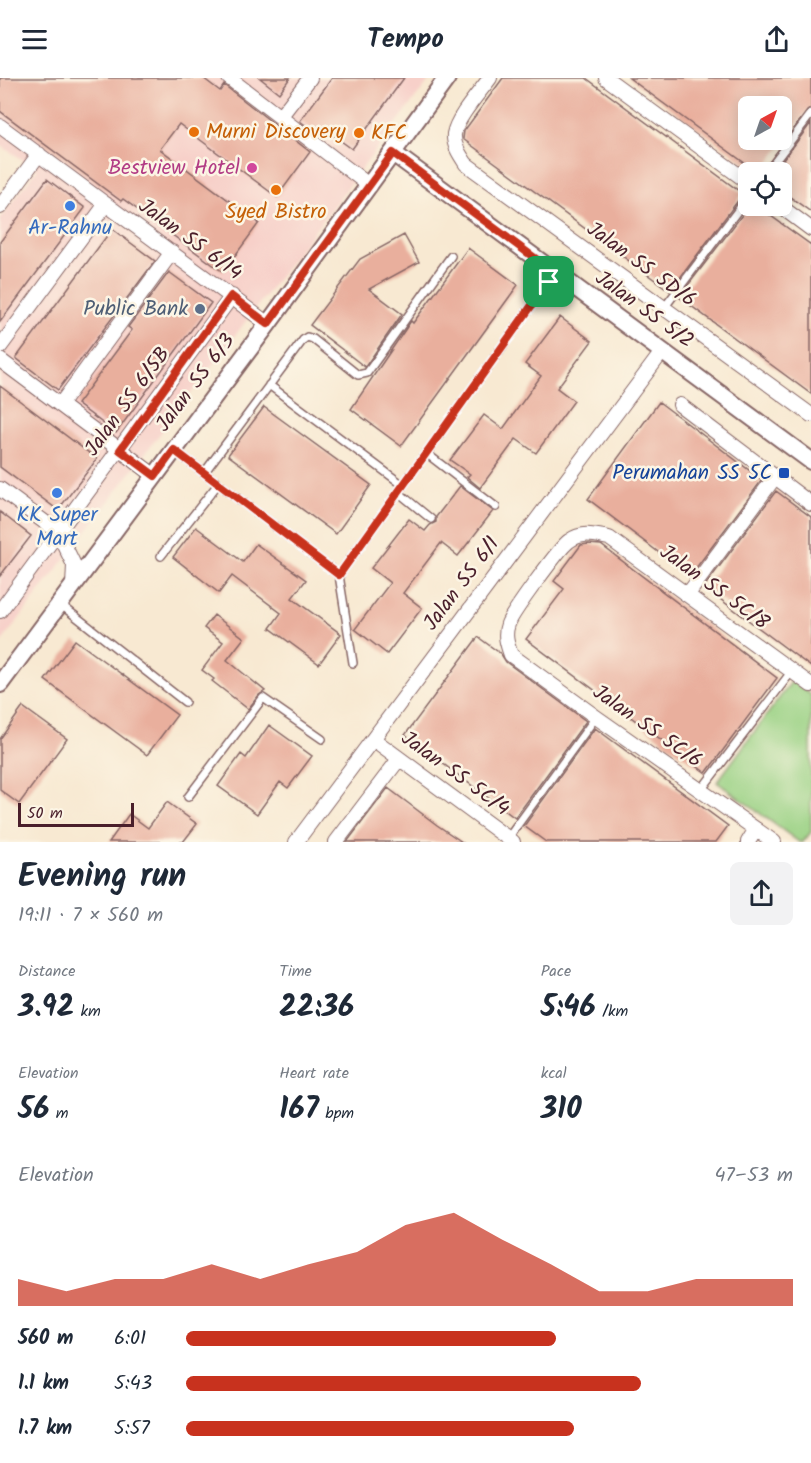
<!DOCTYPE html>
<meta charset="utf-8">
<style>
:root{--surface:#fff;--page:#f2f2f3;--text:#1f2937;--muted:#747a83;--accent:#c8321e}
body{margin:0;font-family:Kalam,sans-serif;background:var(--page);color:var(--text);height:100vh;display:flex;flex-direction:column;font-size:22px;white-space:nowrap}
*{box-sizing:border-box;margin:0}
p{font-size:20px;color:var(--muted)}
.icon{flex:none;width:33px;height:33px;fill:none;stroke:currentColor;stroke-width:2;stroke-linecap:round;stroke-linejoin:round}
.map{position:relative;height:764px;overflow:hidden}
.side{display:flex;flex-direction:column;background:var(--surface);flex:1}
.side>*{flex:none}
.needle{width:39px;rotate:40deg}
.controls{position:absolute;left:738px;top:18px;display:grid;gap:12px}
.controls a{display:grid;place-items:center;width:54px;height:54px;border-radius:9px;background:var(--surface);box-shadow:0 3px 15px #0003;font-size:30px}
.scale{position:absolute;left:18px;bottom:15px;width:116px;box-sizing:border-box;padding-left:6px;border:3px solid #4a1f2b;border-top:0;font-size:16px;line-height:21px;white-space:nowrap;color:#4a1f2b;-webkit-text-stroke:4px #fcf5e5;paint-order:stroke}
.pin{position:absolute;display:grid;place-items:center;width:51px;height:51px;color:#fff;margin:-26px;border-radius:12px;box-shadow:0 3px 9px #0006}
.round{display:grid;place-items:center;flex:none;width:63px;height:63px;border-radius:9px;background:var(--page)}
.overview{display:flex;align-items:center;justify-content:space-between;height:102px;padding:0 18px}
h1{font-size:33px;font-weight:700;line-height:45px}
.stats{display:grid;grid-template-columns:repeat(3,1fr);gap:9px;height:102px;padding:6px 18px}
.stats div{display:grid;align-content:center}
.stats b{font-size:30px;font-weight:700}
.stats small{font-size:16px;font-weight:400}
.stats p{font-size:16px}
.chart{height:168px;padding:12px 18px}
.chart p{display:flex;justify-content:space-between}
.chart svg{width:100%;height:108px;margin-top:6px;fill:var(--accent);opacity:.7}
ul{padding:0 18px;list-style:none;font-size:20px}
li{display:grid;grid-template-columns:96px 72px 1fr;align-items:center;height:45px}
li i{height:15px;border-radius:8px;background:var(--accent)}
header{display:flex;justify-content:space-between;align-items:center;height:78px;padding:0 18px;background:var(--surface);font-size:27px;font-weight:700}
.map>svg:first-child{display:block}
</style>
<header><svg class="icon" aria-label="menu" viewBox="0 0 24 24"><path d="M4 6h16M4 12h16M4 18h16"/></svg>Tempo<svg class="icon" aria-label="share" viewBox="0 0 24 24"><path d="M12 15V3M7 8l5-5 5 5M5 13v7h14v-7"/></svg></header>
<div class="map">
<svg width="811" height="764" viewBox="0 0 811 764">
<rect width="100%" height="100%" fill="#fcf5e5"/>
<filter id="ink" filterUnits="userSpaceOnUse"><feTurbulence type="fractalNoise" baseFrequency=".0167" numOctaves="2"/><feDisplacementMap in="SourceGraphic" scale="12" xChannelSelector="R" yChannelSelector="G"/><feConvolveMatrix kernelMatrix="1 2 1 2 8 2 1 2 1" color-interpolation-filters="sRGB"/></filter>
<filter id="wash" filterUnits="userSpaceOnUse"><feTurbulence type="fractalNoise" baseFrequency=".008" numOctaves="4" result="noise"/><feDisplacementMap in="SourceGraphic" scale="24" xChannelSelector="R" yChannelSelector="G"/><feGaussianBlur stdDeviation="1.35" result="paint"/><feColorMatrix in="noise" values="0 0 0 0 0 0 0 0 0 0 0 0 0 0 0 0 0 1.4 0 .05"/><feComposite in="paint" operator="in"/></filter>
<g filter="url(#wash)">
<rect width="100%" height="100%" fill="#f8e9d2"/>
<!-- built -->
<path fill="#f7d0c9" d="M0 0H431L0 566V141L37 91 0 67Z"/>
<!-- green -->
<path fill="#99d183" stroke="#727857" stroke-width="1.5" d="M792 603 811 617V754L803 764H799L717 704Z"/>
<g id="blocks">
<!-- building -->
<path fill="#e9af9d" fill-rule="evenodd" d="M0 0H203L220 13 224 7 310 74 277 119 179 46 160 71 259 145 223 194 123 121 121 123 0 33Z
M260 0H290L279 15Z
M332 0H404L352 71 326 52 321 59 300 43Z
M503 0H586L743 116 670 213 463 61 464 53Z
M629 0H811V30L807 33 762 94H757ZM748 28H782V62H748Z
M811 45V134L782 113V94H774Z
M47 101 85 130 0 244V164Z
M749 128H757L811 167V316L679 219Z
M112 151 155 183 58 312 16 280Z
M404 157 419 184 369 211 402 236 365 289 310 247 360 181Z
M468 170 518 207 401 368 351 331 411 243 413 245Z
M169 194 211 225 116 355 77 326 132 252 128 249Z
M560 239 592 263 557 310 574 323 536 375 516 361 480 410 467 399 470 396 450 382 484 337 503 351 541 298 525 286Z
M0 308 97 381 58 432 0 389Z
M659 324 762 402 690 498 588 421Z
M264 329 371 407 336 456 228 377Z
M460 408 493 433 458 478 441 465 403 515 422 530 387 576 355 551 390 505 371 490 409 441 425 453 430 447 436 444V439Z
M776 413 811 439V589L704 509Z
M0 434 31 458 0 498Z
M196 449 243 484 256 466 306 502 292 520 341 556 319 586 270 550 281 535 232 498 219 515 173 479Z
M588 466 601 467 777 600 706 695 526 561 564 511 554 503 581 467Z
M214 537 244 560 227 582 265 613 259 617 248 631 212 603 214 601 202 592 223 564 204 550Z
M478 559 501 576 506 584 586 643 515 740 405 657Z
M75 562 177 637 147 677 45 602Z
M23 629 67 661 19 726 0 712V661Z
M269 647 312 678 288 710 280 704 257 736 218 708 241 676 246 680Z
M595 650 728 748 716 764H546L524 748Z
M388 710 437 747 462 764H347Z
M167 724 197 746 183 764H109L129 736 148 750Z"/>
</g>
</g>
<g filter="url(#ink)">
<use href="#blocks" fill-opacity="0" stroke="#876665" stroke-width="1.5"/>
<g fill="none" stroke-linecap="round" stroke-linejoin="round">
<!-- service casing -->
<g stroke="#876665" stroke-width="10">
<path id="service" d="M767 94 811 36
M664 230 748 119
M269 307 403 407
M174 372 339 497
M426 375 496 429
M204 395 303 262 307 259 313 261 358 297 367 295 451 178
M398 414 431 441
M161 478 218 406
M60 526 185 624
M353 585 339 497 555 195
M701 712 792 593
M188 719 263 620 322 661
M508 760 596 639"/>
</g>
<!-- minor casing -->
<g stroke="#876665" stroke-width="16">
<path id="minor" d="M229 0 370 108
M490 0C480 14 457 39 454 56 453 67 460 77 466 86L811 337
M606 0 748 104
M280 39 310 0
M0 48 268 246
M780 128 811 151
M0 129 39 76
M0 269 106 126
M0 282 155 398
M60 327 172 174
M680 327 811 426
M0 411 58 454 74 487 73 508
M688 516 775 399
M0 533 232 218
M373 661 513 764
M296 764 662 274
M336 764 399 681
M748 764 756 751
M774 764 596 639 511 577C507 566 504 557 508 546 512 535 560 469 569 463 582 453 594 457 609 460L811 607"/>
</g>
<!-- tertiary casing -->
<g stroke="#876665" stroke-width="20">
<path id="tertiary" d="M393 75 811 383
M0 606 268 246 447 0"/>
</g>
<!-- service -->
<use href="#service" stroke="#fff" stroke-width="7"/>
<!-- minor -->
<use href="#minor" stroke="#fff" stroke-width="14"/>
<!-- tertiary -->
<use href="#tertiary" stroke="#fff" stroke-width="16"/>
</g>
</g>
<g fill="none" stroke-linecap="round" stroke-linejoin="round" filter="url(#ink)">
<!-- route casing -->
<g stroke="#fff" stroke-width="12">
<path id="route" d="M393 75 555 195 339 497 174 372 155 398 120 372 231 218 268 246Z"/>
</g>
<!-- route -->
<use href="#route" stroke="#c8321e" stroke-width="8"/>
</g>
<!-- markers -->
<g fill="#e8710a" stroke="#fcf5e5" stroke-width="2">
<circle cx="194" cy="54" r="6"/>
<circle cx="359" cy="55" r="6"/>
<circle cx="276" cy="112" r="6"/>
</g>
<circle fill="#d1479c" stroke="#fcf5e5" stroke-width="2" cx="252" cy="90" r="6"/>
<g fill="#3f7fe0" stroke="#fcf5e5" stroke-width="2">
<circle cx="70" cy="128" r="6"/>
<circle cx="57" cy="415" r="6"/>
</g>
<circle fill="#5c6f8a" stroke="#fcf5e5" stroke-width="2" cx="200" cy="231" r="6"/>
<rect fill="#1a4fb4" stroke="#fcf5e5" stroke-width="2" x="778" y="389" width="12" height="12" rx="3"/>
<g text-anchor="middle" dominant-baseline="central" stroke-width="5" stroke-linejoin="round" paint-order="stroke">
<!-- food labels -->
<g font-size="21" fill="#c56008" stroke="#fcf5e5" text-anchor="start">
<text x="206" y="54">Murni Discovery</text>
<text x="371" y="55">KFC</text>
<text x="276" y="134" text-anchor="middle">Syed Bistro</text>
</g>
<!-- hotel labels -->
<g font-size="21" fill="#b23c85" stroke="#fcf5e5" text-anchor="end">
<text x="240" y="90">Bestview Hotel</text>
</g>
<!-- shop labels -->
<g font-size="21" fill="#366cbe" stroke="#fcf5e5">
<text x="70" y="150">Ar-Rahnu</text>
<text x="57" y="437">KK Super<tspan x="57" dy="24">Mart</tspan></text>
</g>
<!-- street labels -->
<g font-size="21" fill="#4a1f2b" stroke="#fcf5e5">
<text transform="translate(190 162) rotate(36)">Jalan SS 6/14</text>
<text transform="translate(641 187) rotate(36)">Jalan SS 5D/6</text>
<text transform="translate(644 232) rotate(36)">Jalan SS 5/2</text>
<text transform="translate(196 305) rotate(-53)">Jalan SS 6/3</text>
<text transform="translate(128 324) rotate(-54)">Jalan SS 6/5B</text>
<text transform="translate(462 506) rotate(-53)">Jalan SS 6/1</text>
<text transform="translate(714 510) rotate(36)">Jalan SS 5C/8</text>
<text transform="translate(647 649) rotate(35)">Jalan SS 5C/6</text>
<text transform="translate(455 696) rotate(36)">Jalan SS 5C/4</text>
</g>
<!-- service labels -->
<g font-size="21" fill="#4e5e75" stroke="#fcf5e5" text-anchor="end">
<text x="188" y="231">Public Bank</text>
</g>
<!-- transit labels -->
<g font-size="21" fill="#164399" stroke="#fcf5e5" text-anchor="end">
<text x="772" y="395">Perumahan SS 5C</text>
</g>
</g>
</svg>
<div class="controls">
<a><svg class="needle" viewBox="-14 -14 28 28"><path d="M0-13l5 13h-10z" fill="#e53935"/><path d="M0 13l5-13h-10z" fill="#747a83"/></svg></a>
<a><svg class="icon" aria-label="locate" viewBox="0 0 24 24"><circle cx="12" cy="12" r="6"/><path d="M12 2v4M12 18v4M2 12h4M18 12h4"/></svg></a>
</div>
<div class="scale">50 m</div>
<div class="pin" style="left:549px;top:204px;background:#1e9e55"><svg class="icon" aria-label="arrive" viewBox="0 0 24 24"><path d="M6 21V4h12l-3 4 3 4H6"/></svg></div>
</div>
<section class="side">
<div class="overview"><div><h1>Evening run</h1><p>19:11 · 7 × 560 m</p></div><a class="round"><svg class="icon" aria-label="share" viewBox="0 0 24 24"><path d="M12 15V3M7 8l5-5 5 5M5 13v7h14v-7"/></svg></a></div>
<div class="stats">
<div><p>Distance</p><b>3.92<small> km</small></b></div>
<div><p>Time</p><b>22:36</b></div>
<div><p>Pace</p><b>5:46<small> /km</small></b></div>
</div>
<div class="stats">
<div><p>Elevation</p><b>56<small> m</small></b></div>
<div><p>Heart rate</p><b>167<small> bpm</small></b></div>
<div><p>kcal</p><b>310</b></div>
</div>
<div class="chart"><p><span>Elevation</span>47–53 m</p>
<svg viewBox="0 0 160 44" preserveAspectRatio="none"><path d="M0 44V33L10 38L20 33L30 33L40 27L50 33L60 27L70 22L80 11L90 6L100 17L110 27L120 38L130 38L140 33L150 33L160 33V44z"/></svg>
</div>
<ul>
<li><b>560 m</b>6:01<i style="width:61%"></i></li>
<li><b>1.1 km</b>5:43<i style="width:75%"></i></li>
<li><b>1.7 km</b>5:57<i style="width:64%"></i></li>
</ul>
</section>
